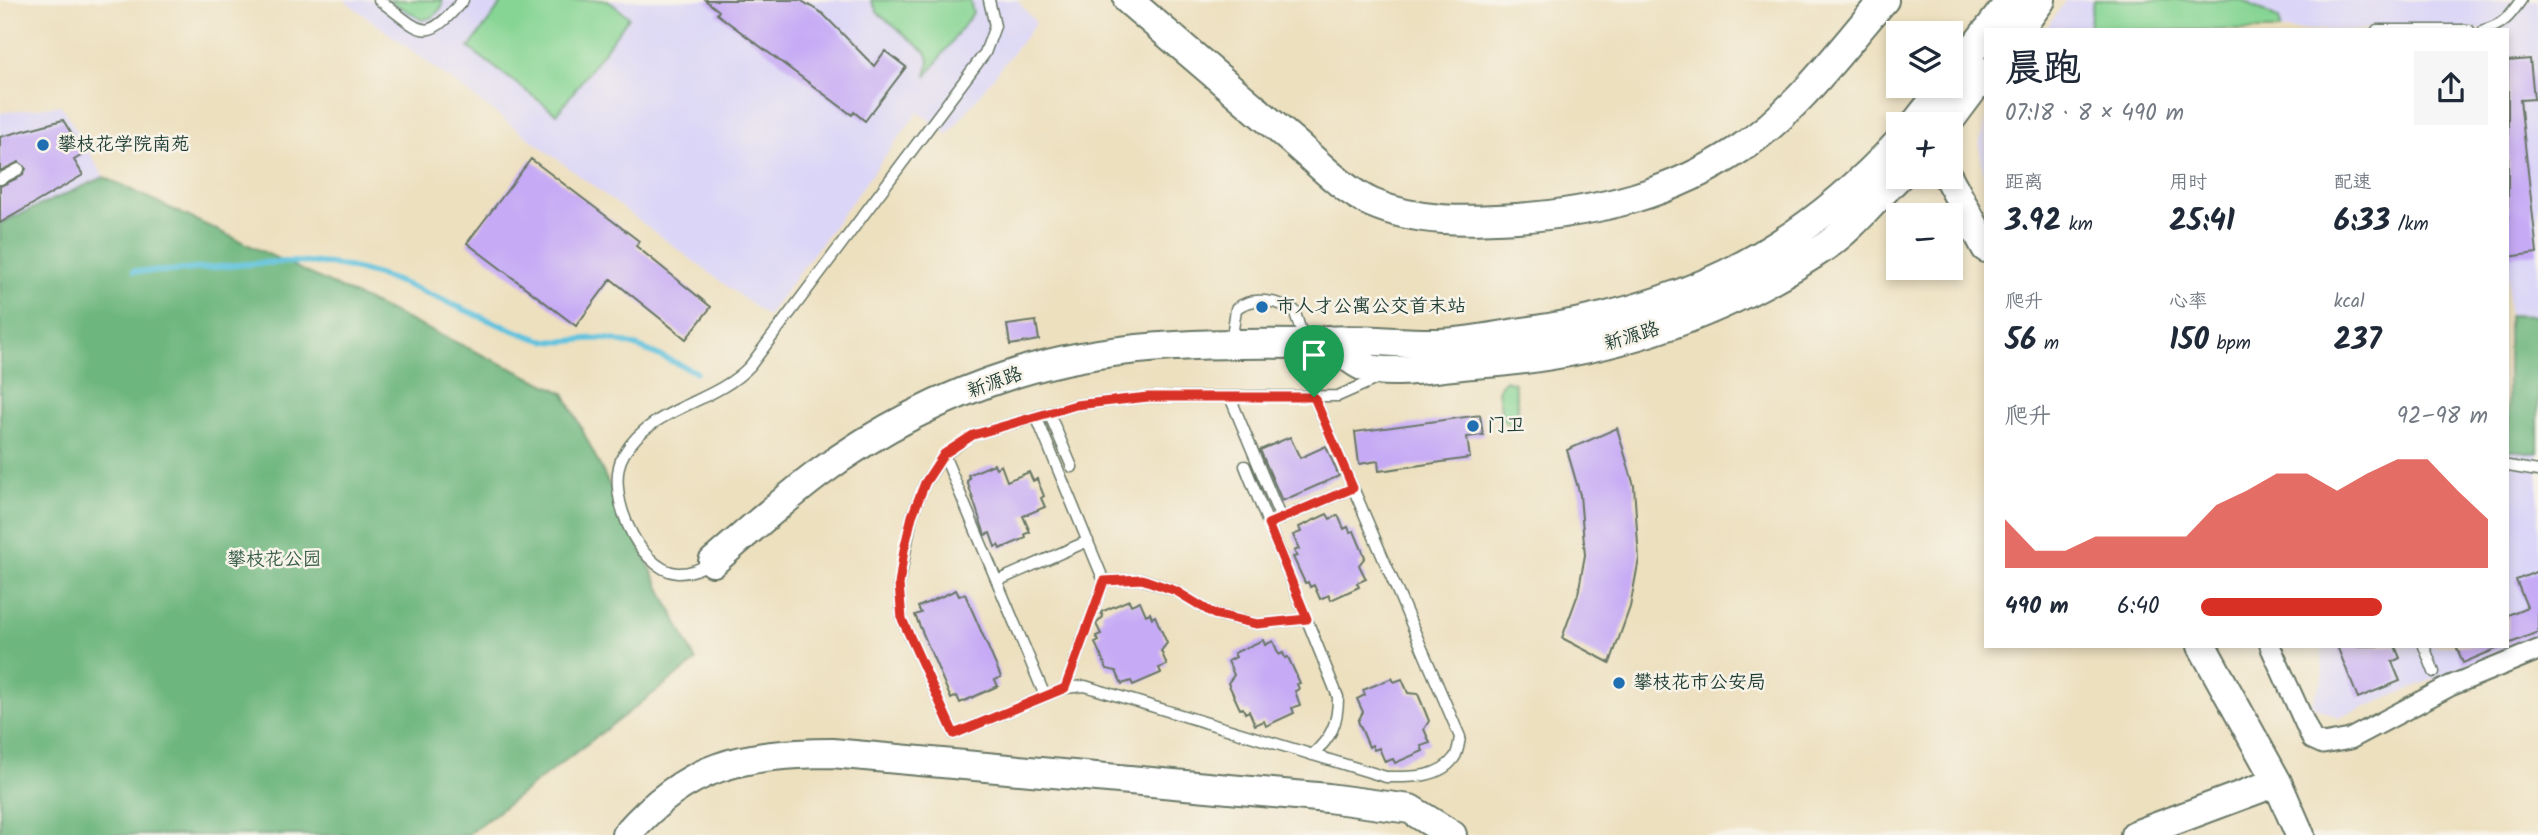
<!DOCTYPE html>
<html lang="zh">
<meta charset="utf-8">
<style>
:root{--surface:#fff;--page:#f6f6f7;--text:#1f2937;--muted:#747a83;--accent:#d93025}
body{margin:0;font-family:Kalam,"LXGW WenKai TC",sans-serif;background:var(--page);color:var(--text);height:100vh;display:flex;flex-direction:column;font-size:26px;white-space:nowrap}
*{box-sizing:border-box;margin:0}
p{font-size:23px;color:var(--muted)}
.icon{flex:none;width:38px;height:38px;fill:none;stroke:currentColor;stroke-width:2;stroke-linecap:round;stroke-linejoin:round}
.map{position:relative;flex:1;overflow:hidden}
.details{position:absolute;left:1984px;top:28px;width:525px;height:620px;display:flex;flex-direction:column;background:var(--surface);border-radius:0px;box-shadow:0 4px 10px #0003}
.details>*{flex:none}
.fabs{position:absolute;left:1886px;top:21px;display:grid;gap:14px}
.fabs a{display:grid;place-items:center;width:77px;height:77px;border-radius:0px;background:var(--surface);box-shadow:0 4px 10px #0003;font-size:35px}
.pin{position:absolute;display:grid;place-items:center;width:60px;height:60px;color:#fff;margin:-72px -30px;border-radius:50% 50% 50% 0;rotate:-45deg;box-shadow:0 0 7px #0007}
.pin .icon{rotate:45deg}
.round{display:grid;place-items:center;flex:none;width:74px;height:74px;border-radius:0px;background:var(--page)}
.headline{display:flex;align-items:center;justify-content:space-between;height:119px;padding:0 21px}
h1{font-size:38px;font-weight:800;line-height:52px}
.stats{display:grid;grid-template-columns:repeat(3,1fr);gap:10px;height:119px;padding:7px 21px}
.stats div{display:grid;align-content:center}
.stats b{font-size:30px;font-weight:800}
.stats small{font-size:19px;font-weight:400}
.stats p{font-size:19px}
.chart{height:196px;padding:14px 21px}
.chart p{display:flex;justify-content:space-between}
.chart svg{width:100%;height:126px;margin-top:7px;fill:var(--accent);opacity:.7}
ul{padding:0 21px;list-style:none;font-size:23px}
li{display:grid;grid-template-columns:112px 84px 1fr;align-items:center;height:52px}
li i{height:18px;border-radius:9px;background:var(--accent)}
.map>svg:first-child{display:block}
</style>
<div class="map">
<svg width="2538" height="835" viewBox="0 0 2538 835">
<rect width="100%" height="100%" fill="#f7f3e8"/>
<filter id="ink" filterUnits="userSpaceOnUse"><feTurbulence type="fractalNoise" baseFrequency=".0143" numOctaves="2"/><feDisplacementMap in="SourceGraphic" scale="14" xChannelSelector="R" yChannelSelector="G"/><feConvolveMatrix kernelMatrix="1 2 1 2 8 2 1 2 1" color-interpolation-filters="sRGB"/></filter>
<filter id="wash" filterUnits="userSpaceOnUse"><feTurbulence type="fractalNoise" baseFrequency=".00686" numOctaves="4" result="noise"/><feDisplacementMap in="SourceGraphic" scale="28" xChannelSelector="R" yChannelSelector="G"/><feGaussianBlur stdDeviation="1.57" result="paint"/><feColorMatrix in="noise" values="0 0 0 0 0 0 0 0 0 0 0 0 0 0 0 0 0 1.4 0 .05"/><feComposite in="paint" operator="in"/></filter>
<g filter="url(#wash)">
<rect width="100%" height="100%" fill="#ede0bf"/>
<!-- built -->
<path fill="#dbd6f7" d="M344 0H1017L1036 23 948 135 918 112 767 316Z
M2066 0H2538V637L2338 718 2311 705 2323 678 2321 646H2508V30H2045Z
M61 105 104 177 0 238V113Z
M1986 118V188L1979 145Z"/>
<!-- green -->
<path fill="#87d594" stroke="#538964" stroke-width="2" d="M389 0H442V7L433 17 422 20Z
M504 0H607L629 17 557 114 469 48Z
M871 0H970L973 13 926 77 929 60 926 52 878 13Z
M2093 0H2243L2279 19 2280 30H2089Z
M1505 380 1514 383 1519 416 1511 424 1505 422 1502 418 1498 390Z"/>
<!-- forest -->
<path fill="#6db67e" stroke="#467a59" stroke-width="2" d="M104 177 564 393 696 661 467 835H0V223Z
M2508 315 2538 316V453L2508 450Z"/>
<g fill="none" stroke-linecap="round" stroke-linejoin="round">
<!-- stream -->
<path stroke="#5fc2de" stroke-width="6" d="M134 271C200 274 264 256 330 264 404 274 468 317 539 339 561 346 584 336 607 339 637 343 668 360 696 372"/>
</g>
<g id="blocks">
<!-- building -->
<path fill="#c6aaf5" d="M705 0H800L823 14 874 66 885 51 906 67 865 121 854 112 852 115 717 14 719 11Z
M2530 59 2534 99 2520 100 2537 253 2508 257V61Z
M63 120 84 154 74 160 83 175 0 223V186L22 176 26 169 19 162 0 171V137Z
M531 159 639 241 636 246 711 307 686 339 611 279 576 326 467 243Z
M1036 321 1039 340 1010 345 1007 325Z
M1480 415 1483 435 1467 437 1470 458 1379 471 1378 461 1359 464 1355 432Z
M1617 428 1634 486 1639 559 1630 607 1610 663 1562 638 1578 594 1585 555 1580 495 1567 450Z
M1290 437 1300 458 1326 446 1339 476 1282 501 1260 450Z
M994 464 996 468 1001 465 1007 481 1029 472 1033 481 1037 479 1044 496 1041 498 1045 507 1023 516 1030 532 1025 534 1026 538 1000 549 998 545 995 547 990 533 985 535 967 481 970 479 968 475Z
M1327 514 1330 519 1338 515 1344 529 1348 527 1350 532 1354 531 1365 557 1359 565 1366 579 1357 583 1359 587 1331 600 1329 595 1320 599 1314 585 1310 587 1308 582 1305 583 1293 557 1297 556 1294 551 1299 549 1293 535 1301 532 1299 527Z
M2538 571V632L2508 644V615L2527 607 2516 580Z
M956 590 959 596 965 594 1001 677 995 680 998 686 960 703 957 696 951 699 915 615 921 613 918 607Z
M1129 600 1131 605 1140 601 1146 615 1150 613 1152 618 1155 616 1167 643 1161 651 1167 665 1159 668 1161 673 1133 685 1131 681 1122 684 1116 671 1107 669 1095 643 1099 641 1096 636 1101 634 1096 624 1103 617 1101 612Z
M1263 640 1265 645 1273 641 1279 655 1283 653 1285 658 1288 657 1300 683 1297 684 1299 689 1295 691 1300 705 1292 708 1294 713 1266 726 1264 721 1255 725 1249 711 1245 713 1243 708 1240 709 1228 683 1234 675 1228 661 1236 657 1234 653Z
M2337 646H2395L2400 658 2392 662 2400 681 2358 698Z
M2456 646H2503L2463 663Z
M1392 678 1394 682 1402 679 1408 693 1418 694 1429 721 1424 729 1430 743 1421 746 1423 751 1395 763 1393 759 1385 762 1379 748 1374 750 1372 745 1369 747 1358 721 1363 712 1357 699 1365 695 1363 690Z"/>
</g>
</g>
<g filter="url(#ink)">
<use href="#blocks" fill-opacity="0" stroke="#677665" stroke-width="2"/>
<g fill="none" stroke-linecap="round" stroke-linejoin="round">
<!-- lane casing -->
<g stroke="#677665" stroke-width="13">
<path id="lane" d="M379 0C423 32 424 46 463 0
M2377 30H2469
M2484 30C2503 25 2510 16 2521 0
M0 179 19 169
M1231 343 1236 309C1252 295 1277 301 1294 310L1304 340
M1230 397 1281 519
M1314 397 1460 737C1459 743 1458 753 1454 758 1439 779 1408 777 1386 777L1085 686 1065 688 954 734 902 619 899 585 912 516 925 483 944 455 973 435 1076 405 1148 397 1338 396 1381 377
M1049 413 1072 467
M1036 416 1104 581 1065 688
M944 455 1045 696
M1245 466 1338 697C1338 723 1332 737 1312 755
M2508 466 2538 471
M1275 521 1353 488
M712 562C702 568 689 574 677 573 637 569 603 488 624 454 652 406 713 405 750 366L985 53 995 26 989 0
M997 581 1088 541
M1104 581 1142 579 1176 591 1214 614 1257 624 1307 619
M2424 646 2434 672"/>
</g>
<!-- street casing -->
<g stroke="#677665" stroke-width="23">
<path id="street" d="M2270 646 2312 739 2323 744 2350 739 2450 686 2538 650"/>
</g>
<!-- secondary casing -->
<g stroke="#677665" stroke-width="32">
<path id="secondary" d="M1128 0C1182 46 1235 92 1289 138 1314 159 1341 189 1372 203 1418 223 1468 221 1517 218 1598 212 1673 194 1741 148 1797 111 1840 50 1884 0
M1988 30 2011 0
M2019 30 2041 0
M1951 78 1986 32
M1915 124 1945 86
M1947 124 1986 72
M1948 177 1986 248
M1328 340C1339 349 1354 364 1367 368 1390 376 1447 366 1473 364 1600 356 1720 318 1826 246 1852 228 1875 199 1899 176
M713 562C748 532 782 501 818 474 877 430 946 395 1016 373 1107 344 1207 343 1301 344 1310 344 1318 341 1327 341 1364 338 1402 344 1438 343 1464 343 1491 337 1516 333 1675 312 1790 260 1899 142
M2202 646 2277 782 2300 835
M626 835C688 764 741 754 832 753L1328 798 1410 809 1452 835
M2135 835 2277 782"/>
</g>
<!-- lane -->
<use href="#lane" stroke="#fff" stroke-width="10"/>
<!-- street -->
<use href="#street" stroke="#fff" stroke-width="19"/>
<!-- secondary -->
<use href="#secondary" stroke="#fff" stroke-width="28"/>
</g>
</g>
<g fill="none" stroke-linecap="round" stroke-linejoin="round" filter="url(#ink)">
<!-- route casing -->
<g stroke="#fff" stroke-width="14">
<path id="route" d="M1148 397H1314L1353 488 1268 524 1307 619 1257 624 1214 614 1176 591 1142 579 1104 581 1065 688 954 734 902 619 899 585 904 550 912 516 925 483 944 454 973 435 1076 405Z"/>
</g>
<!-- route -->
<use href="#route" stroke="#d93025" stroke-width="9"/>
</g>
<!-- markers -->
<g fill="#1f6fb2" stroke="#f7f3e8" stroke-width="2.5">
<circle cx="43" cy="145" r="7"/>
<circle cx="1262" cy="307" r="7"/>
<circle cx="1473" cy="426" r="7"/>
<circle cx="1619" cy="683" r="7"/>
</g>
<g text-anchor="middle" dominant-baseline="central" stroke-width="5" stroke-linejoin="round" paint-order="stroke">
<!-- poi labels -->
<g font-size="19" fill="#1f3d34" stroke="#f7f3e8" text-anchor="start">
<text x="57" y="145">攀枝花学院南苑</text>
<text x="1276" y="307">市人才公寓公交首末站</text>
<text x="1487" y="426">门卫</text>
<text x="1633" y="683">攀枝花市公安局</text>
</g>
<!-- street labels -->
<g font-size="19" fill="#1f3d34" stroke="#f7f3e8">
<text transform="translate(1632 337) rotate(-17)">新源路</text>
<text transform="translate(995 383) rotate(-20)">新源路</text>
</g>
<!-- park labels -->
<g font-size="19" fill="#345b47" stroke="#f7f3e8">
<text x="274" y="560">攀枝花公园</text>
</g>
</g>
</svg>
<div class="fabs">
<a><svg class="icon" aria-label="layers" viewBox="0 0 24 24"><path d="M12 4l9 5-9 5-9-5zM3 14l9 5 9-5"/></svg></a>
<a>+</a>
<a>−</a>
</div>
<div class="pin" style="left:1314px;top:397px;background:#1e9e55"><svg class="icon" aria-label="arrive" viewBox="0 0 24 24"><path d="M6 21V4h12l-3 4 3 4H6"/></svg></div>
<section class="details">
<div class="headline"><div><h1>晨跑</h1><p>07:18 · 8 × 490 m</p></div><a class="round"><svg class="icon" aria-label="share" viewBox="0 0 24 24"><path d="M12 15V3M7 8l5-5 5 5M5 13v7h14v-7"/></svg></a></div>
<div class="stats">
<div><p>距离</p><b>3.92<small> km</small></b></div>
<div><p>用时</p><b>25:41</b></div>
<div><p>配速</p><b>6:33<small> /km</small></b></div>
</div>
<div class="stats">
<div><p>爬升</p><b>56<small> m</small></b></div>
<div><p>心率</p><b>150<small> bpm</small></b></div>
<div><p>kcal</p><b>237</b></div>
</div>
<div class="chart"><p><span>爬升</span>92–98 m</p>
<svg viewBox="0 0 160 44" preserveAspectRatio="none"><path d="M0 44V27L10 38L20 38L30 33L40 33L50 33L60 33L70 22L80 17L90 11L100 11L110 17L120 11L130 6L140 6L150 17L160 27V44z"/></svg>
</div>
<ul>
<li><b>490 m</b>6:40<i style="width:63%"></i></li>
</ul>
</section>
</div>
